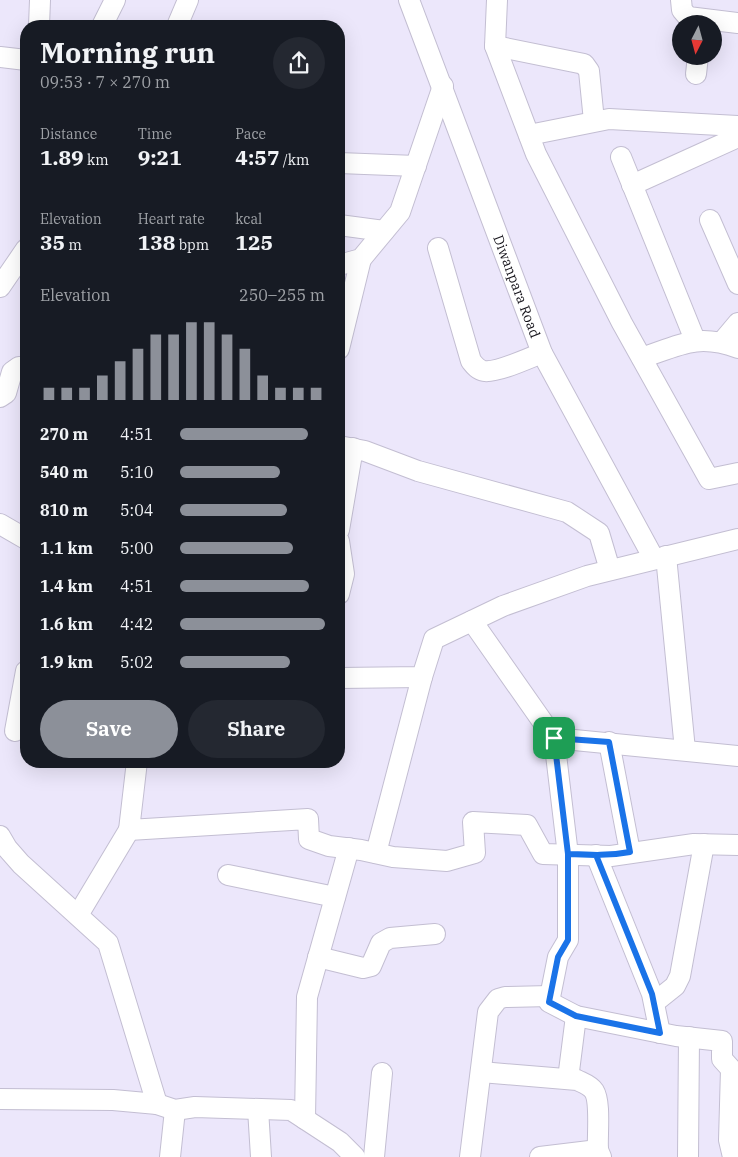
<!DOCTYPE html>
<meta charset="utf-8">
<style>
:root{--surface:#171b24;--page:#242831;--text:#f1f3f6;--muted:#9ea1a6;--accent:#8c9099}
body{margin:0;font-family:"IBM Plex Serif",serif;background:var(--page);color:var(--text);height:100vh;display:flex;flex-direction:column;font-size:19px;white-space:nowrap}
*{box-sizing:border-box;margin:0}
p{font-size:16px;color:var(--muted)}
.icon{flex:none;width:28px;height:28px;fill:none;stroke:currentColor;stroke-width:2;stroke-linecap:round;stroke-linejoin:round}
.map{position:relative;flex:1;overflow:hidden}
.sheet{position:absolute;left:20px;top:20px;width:325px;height:748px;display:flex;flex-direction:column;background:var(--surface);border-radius:20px;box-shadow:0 5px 20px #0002}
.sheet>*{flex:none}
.needle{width:32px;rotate:186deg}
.controls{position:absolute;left:672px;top:15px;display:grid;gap:10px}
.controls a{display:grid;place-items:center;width:50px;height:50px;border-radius:50%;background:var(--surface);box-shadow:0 5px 20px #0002;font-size:25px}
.pin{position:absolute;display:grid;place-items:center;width:42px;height:42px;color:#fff;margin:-21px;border-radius:10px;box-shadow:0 2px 8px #0006}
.round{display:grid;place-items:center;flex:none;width:52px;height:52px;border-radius:26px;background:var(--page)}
.head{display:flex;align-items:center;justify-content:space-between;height:85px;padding:0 20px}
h1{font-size:28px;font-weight:700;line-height:38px}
.stats{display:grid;grid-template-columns:repeat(3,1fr);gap:8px;height:85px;padding:5px 20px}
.stats div{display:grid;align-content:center}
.stats b{font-size:21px;font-weight:700}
.stats small{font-size:14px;font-weight:400}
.stats p{font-size:14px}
.chart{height:140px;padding:10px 20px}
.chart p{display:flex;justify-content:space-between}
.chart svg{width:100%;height:90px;margin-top:5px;stroke:var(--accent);stroke-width:6}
.cta{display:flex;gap:10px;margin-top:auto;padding:10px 20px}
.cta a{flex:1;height:58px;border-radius:30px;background:var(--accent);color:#fff;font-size:20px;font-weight:700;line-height:58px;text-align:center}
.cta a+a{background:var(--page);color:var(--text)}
ul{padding:0 20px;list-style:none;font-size:16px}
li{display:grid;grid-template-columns:80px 60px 1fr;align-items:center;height:38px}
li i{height:12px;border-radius:6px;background:var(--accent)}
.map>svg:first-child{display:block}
</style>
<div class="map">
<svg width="738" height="1157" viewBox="0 0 738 1157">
<rect width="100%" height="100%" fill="#ece7fb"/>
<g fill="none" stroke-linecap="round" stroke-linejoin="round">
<!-- minor casing -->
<g stroke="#c3bed2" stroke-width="22">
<g id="minor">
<path id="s1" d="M409 0 542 353 654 559"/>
<path d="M497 0 495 46 536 154 622 323 709 479 738 473"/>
<path d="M681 0 682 10 688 17 738 23"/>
<path d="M39 26 40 0"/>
<path d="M102 26 115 0"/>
<path d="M177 26 188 0"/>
<path d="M495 46 584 64 589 71 594 121"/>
<path d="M0 57 26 60"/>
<path d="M696 74 698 56"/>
<path d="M529 135 609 119 738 126"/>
<path d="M621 157 695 340"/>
<path d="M339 163 416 166"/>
<path d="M632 185 738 137"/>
<path d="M710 220 738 284"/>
<path d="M339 225 384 231"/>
<path d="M438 248 471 361C475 366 478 370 484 371 497 373 529 358 542 353"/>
<path d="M339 265 361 259 400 212 443 86"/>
<path d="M0 287 26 249"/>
<path d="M722 342 738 323"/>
<path d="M339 349 361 259"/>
<path d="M642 358C680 345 698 333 738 348"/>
<path d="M0 397 6 393 12 372 19 367 26 368"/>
<path d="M339 446 365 451 418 471 567 512 599 533 610 570"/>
<path d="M0 524 26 539"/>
<path d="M339 530 353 448"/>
<path d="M339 541 344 574 339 594"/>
<path d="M666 556 685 750"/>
<path d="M472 621 554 738 738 756"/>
<path d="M339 678 422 677 434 639 503 606 587 576 738 539"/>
<path d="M15 731 26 671"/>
<path d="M554 738 568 855V940L558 957 549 1002 576 1016 676 1036 722 1041V1059L731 1069 729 1140 733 1157"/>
<path d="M609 742 630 852"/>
<path d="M137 761 129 830 308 819 309 839 329 846 361 850 393 857 447 861 475 853 473 822 527 825 543 854 611 856 694 844 738 845"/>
<path d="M0 836 7 848 21 864 108 943 157 1104"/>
<path d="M376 853 422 677"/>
<path d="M596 855 652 994 660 1033"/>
<path d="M228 875 335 897"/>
<path d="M78 915 129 830"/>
<path d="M318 957 363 968 371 966 381 943 390 938 435 934"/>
<path d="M655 1002 675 986 680 976 704 844"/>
<path d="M481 1072 577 1080C583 1083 590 1085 594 1091 601 1102 597 1136 598 1150"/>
<path d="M568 1079 576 1016"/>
<path d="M0 1099 113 1100 157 1104 175 1110 195 1107 291 1110 340 1142 355 1157"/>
<path d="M258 1109 261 1157"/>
<path d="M305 1119 307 997 349 848"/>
<path d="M170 1157 175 1110"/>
<path d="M374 1157 382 1073"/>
<path d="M470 1157 488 1012 498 999 505 997 550 996"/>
<path d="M540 1157 598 1150 601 1157"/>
<path d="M688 1157 689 1037"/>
</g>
</g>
<!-- minor -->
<use href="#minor" stroke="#fff" stroke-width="20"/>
</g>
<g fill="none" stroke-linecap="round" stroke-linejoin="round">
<!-- route casing -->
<g stroke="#fff" stroke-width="10">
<path id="route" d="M554 738 568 854 596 855 652 994 660 1033 576 1016 549 1002 558 957 568 940V854C590 855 609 856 630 852L609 742 554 738"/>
</g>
<!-- route -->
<use href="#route" stroke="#1a73e8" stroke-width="6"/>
</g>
<g text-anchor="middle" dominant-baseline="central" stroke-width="4" stroke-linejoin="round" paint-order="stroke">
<!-- street labels -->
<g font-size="14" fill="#15131a" stroke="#f8f6fe">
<text stroke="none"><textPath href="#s1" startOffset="306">Diwanpara Road</textPath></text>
</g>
</g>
</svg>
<div class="controls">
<a><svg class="needle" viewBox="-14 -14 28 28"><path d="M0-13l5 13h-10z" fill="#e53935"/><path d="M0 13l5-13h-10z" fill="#9ea1a6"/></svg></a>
</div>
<div class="pin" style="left:554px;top:738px;background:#1e9e55"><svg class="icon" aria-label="arrive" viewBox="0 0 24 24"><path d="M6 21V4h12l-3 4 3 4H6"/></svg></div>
<section class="sheet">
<div class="head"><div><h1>Morning run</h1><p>09:53 · 7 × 270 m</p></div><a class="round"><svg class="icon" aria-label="share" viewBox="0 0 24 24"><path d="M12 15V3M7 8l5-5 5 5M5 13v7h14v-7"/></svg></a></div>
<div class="stats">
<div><p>Distance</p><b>1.89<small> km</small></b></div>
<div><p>Time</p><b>9:21</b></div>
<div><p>Pace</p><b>4:57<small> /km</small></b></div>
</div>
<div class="stats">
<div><p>Elevation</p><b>35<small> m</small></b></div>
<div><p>Heart rate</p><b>138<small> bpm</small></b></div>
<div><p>kcal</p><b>125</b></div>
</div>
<div class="chart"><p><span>Elevation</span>250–255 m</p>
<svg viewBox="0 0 160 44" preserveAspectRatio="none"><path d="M5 44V38M15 44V38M25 44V38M35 44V32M45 44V25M55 44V19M65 44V12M75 44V12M85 44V6M95 44V6M105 44V12M115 44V19M125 44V32M135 44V38M145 44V38M155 44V38"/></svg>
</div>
<ul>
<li><b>270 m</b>4:51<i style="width:88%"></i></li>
<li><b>540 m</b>5:10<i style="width:69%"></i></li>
<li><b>810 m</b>5:04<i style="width:74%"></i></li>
<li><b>1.1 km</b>5:00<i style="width:78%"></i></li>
<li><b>1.4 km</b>4:51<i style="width:89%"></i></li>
<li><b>1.6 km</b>4:42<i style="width:100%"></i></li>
<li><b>1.9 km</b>5:02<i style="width:76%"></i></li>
</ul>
<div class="cta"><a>Save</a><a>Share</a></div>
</section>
</div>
